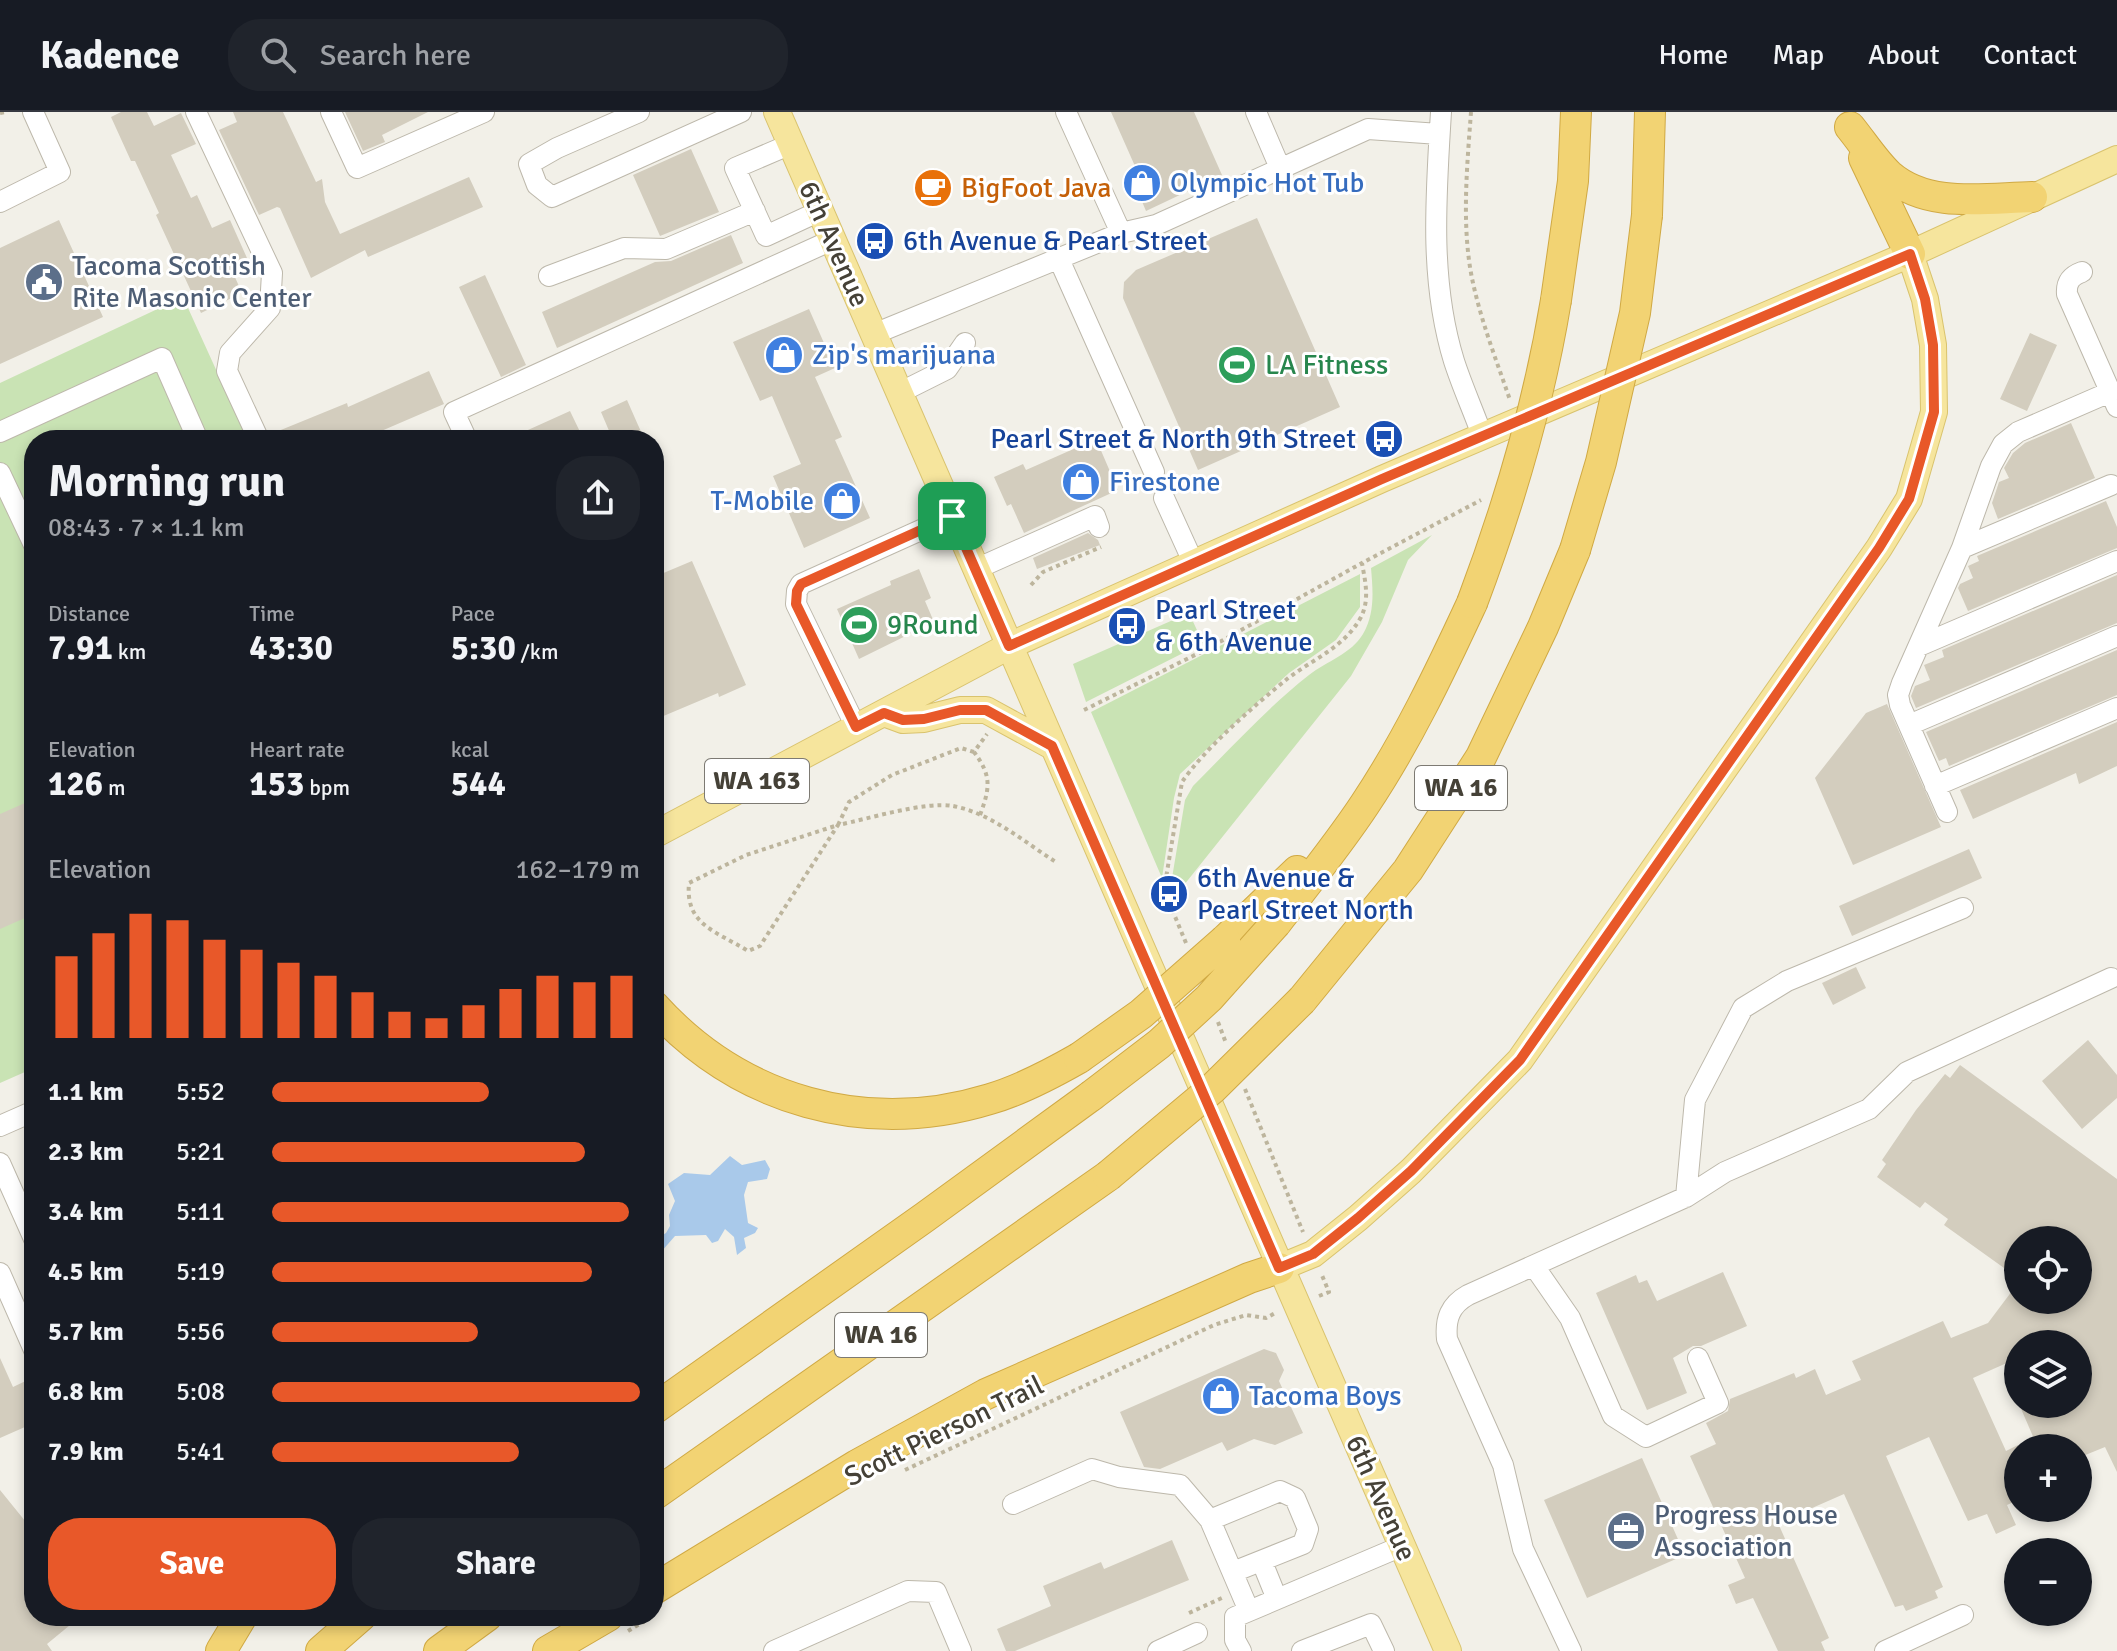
<!DOCTYPE html>
<meta charset="utf-8">
<style>
:root{--surface:#171b24;--page:#20242c;--text:#f1f3f6;--muted:#9ea1a6;--line:#363941;--accent:#e85829}
body{margin:0;font-family:Signika,sans-serif;background:var(--page);color:var(--text);height:100vh;display:flex;flex-direction:column;font-size:30px;white-space:nowrap}
*{box-sizing:border-box;margin:0}
p{font-size:26px;color:var(--muted)}
.icon{flex:none;width:44px;height:44px;fill:none;stroke:currentColor;stroke-width:2;stroke-linecap:round;stroke-linejoin:round}
.map{position:relative;flex:1;overflow:hidden}
.details{position:absolute;left:24px;top:318px;width:640px;height:1196px;display:flex;flex-direction:column;background:var(--surface);border-radius:32px;box-shadow:0 4px 12px #0003}
.details>*{flex:none}
.tools{position:absolute;left:2004px;top:1114px;display:grid;gap:16px}
.tools a{display:grid;place-items:center;width:88px;height:88px;border-radius:50%;background:var(--surface);box-shadow:0 4px 12px #0003;font-size:40px}
.pin{position:absolute;display:grid;place-items:center;width:68px;height:68px;color:#fff;margin:-34px;border-radius:16px;box-shadow:0 4px 12px #0006}
.round{display:grid;place-items:center;flex:none;width:84px;height:84px;border-radius:32px;background:var(--page)}
.headline{display:flex;align-items:center;justify-content:space-between;height:136px;padding:0 24px}
h1{font-size:44px;font-weight:700;line-height:60px}
.stats{display:grid;grid-template-columns:repeat(3,1fr);gap:12px;height:136px;padding:8px 24px}
.stats div{display:grid;align-content:center}
.stats b{font-size:34px;font-weight:700}
.stats small{font-size:22px;font-weight:400}
.stats p{font-size:22px}
.chart{height:224px;padding:16px 24px}
.chart p{display:flex;justify-content:space-between}
.chart svg{width:100%;height:144px;margin-top:8px;stroke:var(--accent);stroke-width:6}
.action{display:flex;gap:16px;margin-top:auto;padding:16px 24px}
.action a{flex:1;height:92px;border-radius:32px;background:var(--accent);color:#fff;font-size:32px;font-weight:700;line-height:92px;text-align:center}
.action a+a{background:var(--page);color:var(--text)}
ul{padding:0 24px;list-style:none;font-size:26px}
li{display:grid;grid-template-columns:128px 96px 1fr;align-items:center;height:60px}
li i{height:20px;border-radius:10px;background:var(--accent)}
header{display:flex;align-items:center;gap:48px;box-sizing:border-box;height:112px;padding:0 40px;background:var(--surface);border-bottom:2px solid var(--line)}
header strong{font-size:38px}
nav{display:flex;gap:44px;margin-inline-start:auto;font-size:28px}
.search{width:560px;height:72px;background:var(--page);display:flex;align-items:center;gap:20px;box-sizing:border-box;padding:0 28px;border-radius:32px;color:var(--muted);font-size:30px}
.map>svg:first-child{display:block}
</style>
<header>
<strong>Kadence</strong>
<div class="search"><svg class="icon" aria-label="search" viewBox="0 0 24 24"><circle cx="10" cy="10" r="6"/><path d="M15 15l6 6"/></svg>Search here</div>
<nav><a>Home</a><a>Map</a><a>About</a><a>Contact</a></nav>
</header>
<div class="map">
<svg width="2117" height="1539" viewBox="0 0 2117 1539">
<rect width="100%" height="100%" fill="#f2f0e8"/>
<!-- green -->
<path fill="#c9e3b4" d="M183 185 248 328H34V956L0 971V271Z
M1432 423 1408 448 1382 510 1351 564 1180 778H1170L1185 688 1193 674C1231 636 1267 596 1309 563 1327 549 1351 542 1363 522 1375 501 1373 479 1371 456Z
M1360 462V495L1336 528 1289 561 1180 662 1174 686 1162 766 1091 600Z
M1189 501 1203 531 1086 590 1073 552Z"/>
<!-- water -->
<path fill="#a9c9ea" d="M730 1044 742 1053 765 1048 770 1057 767 1067 748 1070 744 1083 748 1111 758 1116 755 1121 744 1126 746 1136 737 1143 734 1125 725 1117 718 1129 712 1131 706 1123 675 1124 654 1148V1128L666 1121 670 1114 669 1103 675 1089 668 1072 684 1061 710 1063Z"/>
<!-- building -->
<path fill="#d3cdbe" d="M121 0H147L154 14 181 1 196 32 171 43 191 86 197 83 212 116 230 108 251 155 234 163 242 181 201 201 156 103 159 101 135 49H131L111 5Z
M233 0H283L316 70 322 67 325 90 340 122 469 65 483 95 368 145 365 138 311 166 280 96 277 95 259 103 219 18 237 10Z
M345 0H428L382 23 385 30 363 39Z
M1111 0H1194L1222 63 1146 99 1135 73 1142 70Z
M691 37 719 100 660 124 633 63Z
M935 56 949 88 930 96 917 64Z
M1257 106 1340 295 1198 358 1123 186 1124 170 1136 158Z
M59 108 103 205 0 252V136Z
M731 123 743 151 557 236 542 200 655 150 671 149Z
M485 163 526 253 501 265 459 175Z
M809 197 835 256 815 265 842 325 835 328 870 406 804 436 773 364 801 352 772 284 760 289 733 230Z
M2030 221 2057 233 2027 299 2000 287Z
M429 259 444 292 365 326 363 322 348 328H272L271 322 347 291 348 295Z
M627 288 638 313 645 328H613L601 300Z
M570 299 582 324 573 328H506Z
M2071 311 2095 366 1998 407 1992 391 1999 370 2009 366 2004 356 2013 341 2025 331Z
M1096 327 1118 378 1024 421 1011 392 1007 394 994 365 1023 352 1026 358Z
M2106 389 2117 415V436L1968 499 1958 476 1960 472 1973 466 1968 454 1979 449 1977 444Z
M1088 421 1098 428 1100 433 1037 457 1033 446Z
M692 449 746 573 719 585 718 581 654 608V465Z
M919 457 931 486 925 489 934 510 859 547 837 497 891 473 890 469Z
M2117 463V511L1916 596 1911 584 1915 574 1930 568 1924 553 1944 545 1942 538Z
M2117 538V583L1949 654 1946 646 1939 649 1926 620Z
M1887 592 1941 715 1853 753 1815 666 1866 601Z
M2117 610V654L2079 672 2076 661 1973 707 1960 678Z
M34 687V802L0 817V702Z
M1969 737 1982 766 1852 824 1839 794Z
M1856 855 1866 876 1833 893 1822 871Z
M2088 928 2117 963V986L2082 1017 2042 969Z
M1960 953 2117 1067V1360L2105 1335 2078 1346V1336H2038L2019 1292H2078V1232H2018V1246L1973 1266 2006 1339 2018 1333V1388L2007 1393 2016 1413 1996 1422 1987 1402 1968 1409 1929 1325 1886 1344 1943 1475 1935 1479 1938 1486 1906 1499 1903 1493 1895 1495 1844 1382 1778 1411 1829 1526 1821 1530 1825 1539H1778L1753 1486 1736 1492 1728 1473 1745 1466 1690 1344 1716 1332 1706 1311 1728 1299 1730 1287 1794 1261 1796 1266 1815 1257 1826 1283 1861 1268 1852 1249 1943 1209 1951 1226 1988 1211 2018 1171V1188H2078V1128H2018V1166L1944 1113 1948 1107 1925 1090 1920 1096 1877 1065 1886 1052 1882 1048 1916 998 1945 962 1950 966Z
M1723 1160 1747 1214 1701 1234H1693L1673 1246 1687 1281 1647 1298 1596 1181 1636 1163 1639 1171 1647 1168 1657 1189Z
M1264 1237 1276 1241 1284 1258 1279 1269 1303 1321 1275 1333 1254 1327 1227 1339 1222 1330 1160 1357 1144 1355 1120 1300Z
M0 1246 13 1275 34 1265V1311L0 1326Z
M1642 1346 1685 1443 1587 1486 1544 1388Z
M0 1378 34 1420V1504H81L47 1532 52 1539H0Z
M1172 1428 1189 1468 1015 1539H1006L997 1517 1051 1494 1043 1474 1101 1450 1104 1457Z"/>
<g fill="none" stroke-linecap="round" stroke-linejoin="round">
<!-- minor casing -->
<g stroke="#bdb8ab" stroke-width="22">
<path id="minor" d="M196 0 272 161 270 196 230 241 227 259 259 328
M331 0 357 56 484 0
M639 0 557 36 529 52 537 73 552 85 741 0
M1066 0 1121 121
M1256 0 1280 56
M1441 0C1436 83 1429 168 1454 249 1462 274 1473 298 1482 323
M791 32 735 56 766 124 820 99
M0 90 60 60 33 0
M1058 145 1154 360
M2082 160C2071 164 2066 170 2067 182L2117 295
M549 164 624 136 666 137 755 99
M874 222 1121 121 1156 113 1368 17 1439 22
M899 281 947 257 965 231
M0 320 162 246 198 328
M467 328 454 300 832 128
M0 361 34 433
M1164 386 1194 452
M1962 436 2111 373
M976 457 1095 404 1099 415
M1919 534 2117 449
M1909 613 2117 524
M856 615 796 492 797 479 801 472 952 404
M1935 674 2117 596
M1947 700 1900 593 1898 583 1902 571 1962 436 1991 354 2003 332 2018 320 2110 280
M0 1014 34 999
M0 1051 34 1127
M1686 1085 1695 988 1743 896 1787 869 1963 796
M1534 1154 1570 1206 1613 1304 1646 1325 1718 1291 1698 1246
M0 1161 34 1238
M1013 1392 1092 1357 1119 1365 1180 1373 1210 1408 1249 1499
M1210 1408 1280 1379 1295 1386 1308 1417 1303 1432 1233 1460
M1262 1450 1277 1487
M774 1539 908 1479 936 1480 961 1539
M1158 1539 1197 1521
M1241 1539 1235 1528V1505L1402 1434
M1302 1539 1371 1512 1384 1539
M1571 1539 1523 1437 1503 1353 1447 1227C1445 1207 1450 1193 1468 1183L1686 1085 1725 1060 1869 997 1907 960 2111 866
M1885 1539 1963 1503"/>
</g>
<!-- major casing -->
<g stroke="#d9c36e" stroke-width="28">
<path id="major" d="M777 0 1448 1539
M884 601 903 608 924 607 960 598H986L1052 634
M654 723 1009 534 1382 367 1910 142 2117 47
M1279 1156 1313 1142 1358 1106 1411 1059 1520 948 1879 436 1909 387 1934 300 1933 233 1925 187 1910 142"/>
</g>
<!-- highway casing -->
<g stroke="#d0a944" stroke-width="32">
<path id="highway" d="M1850 15C1863 31 1875 50 1889 63 1928 97 1985 86 2032 85
M1864 46 1910 142
M1647 103 1650 0
M1556 188 1573 69 1576 0
M1276 811C1306 772 1338 733 1365 692 1407 629 1440 560 1472 491
M1225 828 1297 759
M1302 888 1408 758 1481 645 1543 515 1575 438
M654 894C740 989 866 1025 990 987 1021 978 1051 962 1079 946
M654 1297 925 1105 1091 984
M654 1383 1108 1064
M654 1477 857 1353 986 1282 1249 1166 1279 1156
M221 1539 242 1504
M321 1539 361 1504
M439 1539 487 1504
M548 1539 608 1504"/>
</g>
<!-- path -->
<path stroke="#bdb59d" stroke-width="4" stroke-dasharray="4 4" stroke-linecap="butt" d="M1471 0C1467 55 1461 117 1473 171 1482 212 1497 250 1510 288
M0 1 5 0
M1031 473 1043 460 1101 435
M1084 598 1207 537 1362 451
M974 640 961 636 892 663 849 690 838 713 746 743 689 771C685 813 716 819 748 839L760 834 838 713C868 707 925 689 953 694 991 701 1024 730 1056 750
M654 651 661 658
M980 703C990 676 992 664 974 640L987 622
M1186 831 1164 778 1182 670C1206 635 1254 594 1287 567 1313 547 1345 535 1361 505 1370 487 1365 469 1362 451L1481 388
M1218 910 1226 931
M1245 977 1303 1120
M1319 1184 1329 1180 1321 1161
M905 1358 1214 1213 1246 1203 1266 1206 1277 1200
M1189 1501 1224 1485
M628 1519 653 1504"/>
<!-- minor -->
<use href="#minor" stroke="#fff" stroke-width="20"/>
<!-- major -->
<use href="#major" stroke="#f6e59d" stroke-width="26"/>
<!-- highway -->
<use href="#highway" stroke="#f2d373" stroke-width="30"/>
<!-- highway-bridge casing -->
<g stroke="#d0a944" stroke-width="32" stroke-linecap="butt">
<path id="highway-bridge" d="M1575 438 1601 350 1635 201 1647 103
M1472 491C1509 393 1539 291 1556 188
M1079 946 1141 902 1225 828
M1091 984 1159 932 1209 886 1276 811
M1108 1064 1212 977 1302 888"/>
</g>
<!-- highway-bridge -->
<use href="#highway-bridge" stroke="#f2d373" stroke-width="30"/>
</g>
<g fill="none" stroke-linecap="round" stroke-linejoin="round">
<!-- route casing -->
<g stroke="#fff" stroke-width="16">
<path id="route" d="M1910 142 1925 187 1933 233 1934 300 1909 387 1879 436 1520 948 1411 1059 1358 1106 1313 1142 1279 1156 1052 634 986 598H960L924 607 903 608 884 601 856 615 796 492 797 479 801 472 952 404 1009 534 1382 367Z"/>
</g>
<!-- route -->
<use href="#route" stroke="#e85829" stroke-width="10"/>
</g>
<!-- icons -->
<defs>
<g id="shop-disc" transform="scale(2)"><circle r="9.5" fill="#3f7fe0" stroke="#fff"/><path d="M-5-2.5h2.3a2.7 3.5 0 0 1 5.4 0H5L5.5 6h-11ZM-1.5-2.5h3a1.5 2.3 0 0 0-3 0Z" fill="#fff"/></g>
<g id="cafe-disc" transform="scale(2)"><circle r="9.5" fill="#e8710a" stroke="#fff"/><path d="M-5.5-4.5H6V0H3Q3 3.5 0 3.5H-2.5Q-5.5 3.5-5.5 0ZM3-3.2v2h1.7v-2ZM-6 4.5H4V6H-6Z" fill="#fff"/></g>
<g id="bus-disc" transform="scale(2)"><circle r="9.5" fill="#1a4fb4" stroke="#fff"/><path d="M-5-6H5V4H4V6H2V4H-2V6H-4V4H-5ZM-3.5-4V0h7V-4ZM-3.5 1.2v1.5H-2V1.2ZM2 1.2v1.5H3.5V1.2Z" fill="#fff"/></g>
<g id="civic-disc" transform="scale(2)"><circle r="9.5" fill="#5c6f8a" stroke="#fff"/><path d="M-.6-6.5H3V-4.5H.6V-3L4-1V1h2V6H-6V1h2V-1L-.6-3ZM-1.2 2.5V6h2.4V2.5Z" fill="#fff"/></g>
<g id="stadium-disc" transform="scale(2)"><circle r="9.5" fill="#2e9e5b" stroke="#fff"/><path d="M0-5a6.5 5 0 1 0 0 10a6.5 5 0 1 0 0-10ZM-3.5-1.8h7v3.6h-7Z" fill="#fff"/></g>
<g id="office-disc" transform="scale(2)"><circle r="9.5" fill="#5c6f8a" stroke="#fff"/><path d="M-6-3h4V-5.5h4V-3h4V5H-6ZM-1-4.5V-3h2v-1.5ZM-6 0V1H6V0Z" fill="#fff"/></g>
</defs>
<g fill-rule="evenodd">
<use href="#shop-disc" x="1142" y="71"/>
<use href="#cafe-disc" x="933" y="76"/>
<use href="#bus-disc" x="875" y="129"/>
<use href="#civic-disc" x="44" y="170"/>
<use href="#shop-disc" x="784" y="243"/>
<use href="#stadium-disc" x="1237" y="253"/>
<use href="#bus-disc" x="1384" y="327"/>
<use href="#shop-disc" x="1081" y="370"/>
<use href="#shop-disc" x="842" y="389"/>
<use href="#stadium-disc" x="859" y="513"/>
<use href="#bus-disc" x="1127" y="514"/>
<use href="#bus-disc" x="1169" y="782"/>
<use href="#shop-disc" x="1221" y="1284"/>
<use href="#office-disc" x="1626" y="1419"/>
</g>
<g text-anchor="middle" dominant-baseline="central" stroke-width="6" stroke-linejoin="round" paint-order="stroke">
<!-- shield labels -->
<g fill="#fff" stroke="#7d7a73" stroke-width="2">
<rect x="705" y="647" width="104" height="44" rx="6"/>
<rect x="1415" y="654" width="92" height="44" rx="6"/>
<rect x="835" y="1201" width="92" height="44" rx="6"/>
</g>
<g font-size="26" font-weight="bold" fill="#454137">
<text x="757" y="669">WA 163</text>
<text x="1461" y="676">WA 16</text>
<text x="881" y="1223">WA 16</text>
</g>
<!-- shop labels -->
<g font-size="28" fill="#366cbe" stroke="#fff" text-anchor="start">
<text x="1170" y="71">Olympic Hot Tub</text>
<text x="812" y="243">Zip's marijuana</text>
<text x="1109" y="370">Firestone</text>
<text x="814" y="389" text-anchor="end">T-Mobile</text>
<text x="1249" y="1284">Tacoma Boys</text>
</g>
<!-- food labels -->
<g font-size="28" fill="#c56008" stroke="#fff" text-anchor="start">
<text x="961" y="76">BigFoot Java</text>
</g>
<!-- transit labels -->
<g font-size="28" fill="#164399" stroke="#fff" text-anchor="start">
<text x="903" y="129">6th Avenue &amp; Pearl Street</text>
<text x="1356" y="327" text-anchor="end">Pearl Street &amp; North 9th Street</text>
<text x="1155" y="498">Pearl Street<tspan x="1155" dy="32">&amp; 6th Avenue</tspan></text>
<text x="1197" y="766">6th Avenue &amp;<tspan x="1197" dy="32">Pearl Street North</tspan></text>
</g>
<!-- street labels -->
<g font-size="28" fill="#454137" stroke="#fff">
<text transform="translate(834 132) rotate(66)">6th Avenue</text>
<text transform="translate(944 1319) rotate(-26)">Scott Pierson Trail</text>
<text transform="translate(1381 1386) rotate(66)">6th Avenue</text>
</g>
<!-- service labels -->
<g font-size="28" fill="#4e5e75" stroke="#fff" text-anchor="start">
<text x="72" y="154">Tacoma Scottish<tspan x="72" dy="32">Rite Masonic Center</tspan></text>
<text x="1654" y="1403">Progress House<tspan x="1654" dy="32">Association</tspan></text>
</g>
<!-- leisure labels -->
<g font-size="28" fill="#27864d" stroke="#fff" text-anchor="start">
<text x="1265" y="253">LA Fitness</text>
<text x="887" y="513">9Round</text>
</g>
</g>
</svg>
<div class="tools">
<a><svg class="icon" aria-label="locate" viewBox="0 0 24 24"><circle cx="12" cy="12" r="6"/><path d="M12 2v4M12 18v4M2 12h4M18 12h4"/></svg></a>
<a><svg class="icon" aria-label="layers" viewBox="0 0 24 24"><path d="M12 4l9 5-9 5-9-5zM3 14l9 5 9-5"/></svg></a>
<a>+</a>
<a>−</a>
</div>
<div class="pin" style="left:952px;top:404px;background:#1e9e55"><svg class="icon" aria-label="arrive" viewBox="0 0 24 24"><path d="M6 21V4h12l-3 4 3 4H6"/></svg></div>
<section class="details">
<div class="headline"><div><h1>Morning run</h1><p>08:43 · 7 × 1.1 km</p></div><a class="round"><svg class="icon" aria-label="share" viewBox="0 0 24 24"><path d="M12 15V3M7 8l5-5 5 5M5 13v7h14v-7"/></svg></a></div>
<div class="stats">
<div><p>Distance</p><b>7.91<small> km</small></b></div>
<div><p>Time</p><b>43:30</b></div>
<div><p>Pace</p><b>5:30<small> /km</small></b></div>
</div>
<div class="stats">
<div><p>Elevation</p><b>126<small> m</small></b></div>
<div><p>Heart rate</p><b>153<small> bpm</small></b></div>
<div><p>kcal</p><b>544</b></div>
</div>
<div class="chart"><p><span>Elevation</span>162–179 m</p>
<svg viewBox="0 0 160 44" preserveAspectRatio="none"><path d="M5 44V19M15 44V12M25 44V6M35 44V8M45 44V14M55 44V17M65 44V21M75 44V25M85 44V30M95 44V36M105 44V38M115 44V34M125 44V29M135 44V25M145 44V27M155 44V25"/></svg>
</div>
<ul>
<li><b>1.1 km</b>5:52<i style="width:59%"></i></li>
<li><b>2.3 km</b>5:21<i style="width:85%"></i></li>
<li><b>3.4 km</b>5:11<i style="width:97%"></i></li>
<li><b>4.5 km</b>5:19<i style="width:87%"></i></li>
<li><b>5.7 km</b>5:56<i style="width:56%"></i></li>
<li><b>6.8 km</b>5:08<i style="width:100%"></i></li>
<li><b>7.9 km</b>5:41<i style="width:67%"></i></li>
</ul>
<div class="action"><a>Save</a><a>Share</a></div>
</section>
</div>
